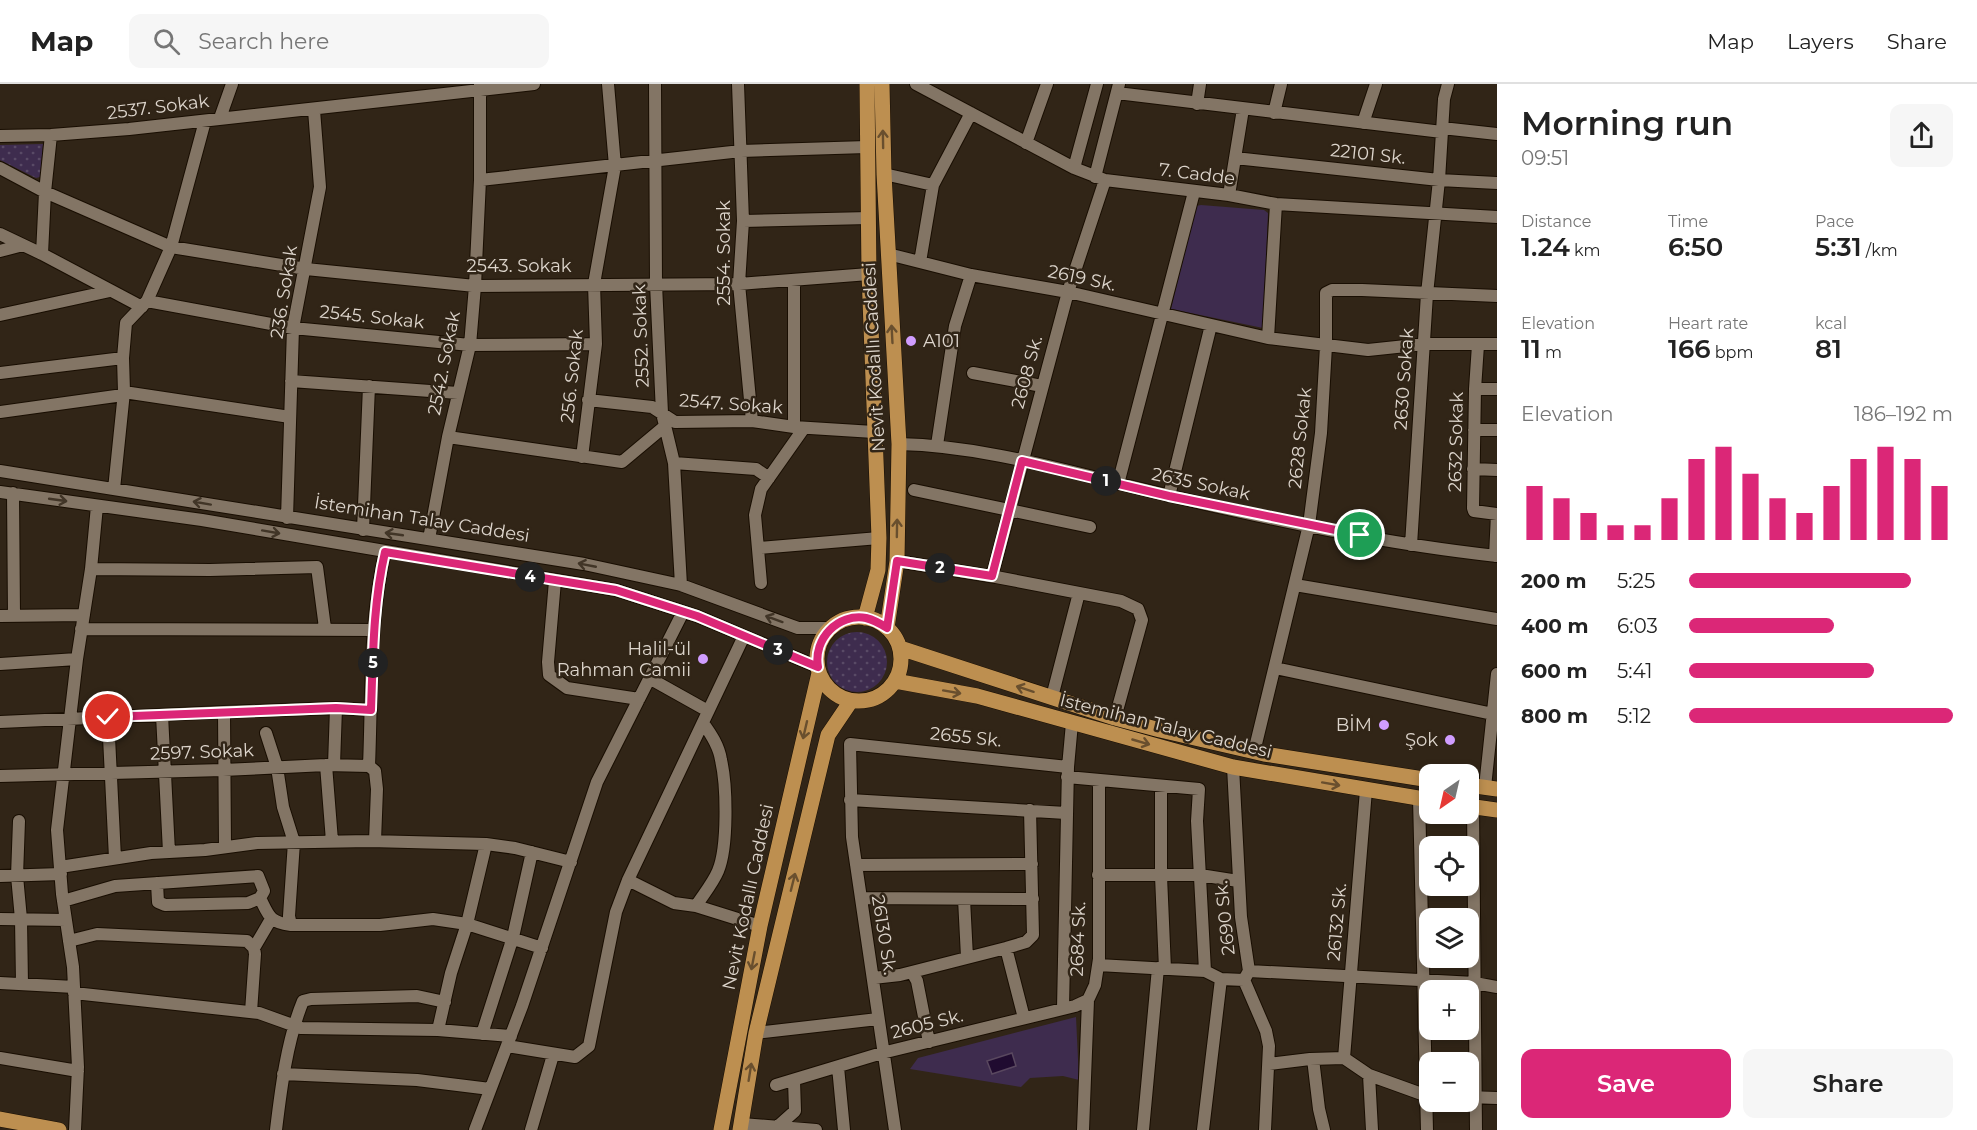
<!DOCTYPE html>
<meta charset="utf-8">
<style>
:root{--surface:#fff;--page:#f6f6f6;--text:#222;--muted:#767676;--line:#e0e0e0;--accent:#db2777}
body{margin:0;font-family:Montserrat,sans-serif;background:var(--page);color:var(--text);height:100vh;display:flex;flex-direction:column;font-size:22px;white-space:nowrap}
*{box-sizing:border-box;margin:0}
p{font-size:20px;color:var(--muted)}
.icon{flex:none;width:33px;height:33px;fill:none;stroke:currentColor;stroke-width:2;stroke-linecap:round;stroke-linejoin:round}
.map{position:relative;flex:1;overflow:hidden}
.details{display:flex;flex-direction:column;background:var(--surface);width:480px}
.details>*{flex:none}
.needle{width:39px;rotate:214deg}
.controls{position:absolute;left:1419px;top:680px;display:grid;gap:12px}
.controls a{display:grid;place-items:center;width:60px;height:60px;border-radius:12px;background:var(--surface);box-shadow:0 3px 9px #0003;font-size:30px}
.pin{position:absolute;display:grid;place-items:center;width:51px;height:51px;color:#fff;margin:-26px;border:3px solid #fff;border-radius:50%;box-shadow:0 2px 6px #0007}
.km{position:absolute;width:30px;height:30px;margin:-15px;border-radius:50%;background:#222;color:#fff;font-size:16px;line-height:30px;text-align:center}
.round{display:grid;place-items:center;flex:none;width:63px;height:63px;border-radius:12px;background:var(--page)}
.head{display:flex;align-items:center;justify-content:space-between;height:102px;padding:0 24px}
h1{font-size:33px;font-weight:600;line-height:45px}
.metrics{display:grid;grid-template-columns:repeat(3,1fr);gap:9px;height:102px;padding:6px 24px}
.metrics div{display:grid;align-content:center}
.metrics b{font-size:26px;font-weight:600}
.metrics small{font-size:16px;font-weight:400}
.metrics p{font-size:16px}
.chart{height:168px;padding:12px 24px}
.chart p{display:flex;justify-content:space-between}
.chart svg{width:100%;height:108px;margin-top:6px;stroke:var(--accent);stroke-width:6}
.cta{display:flex;gap:12px;margin-top:auto;padding:12px 24px}
.cta a{flex:1;height:69px;border-radius:12px;background:var(--accent);color:#fff;font-size:24px;font-weight:600;line-height:69px;text-align:center}
.cta a+a{background:var(--page);color:var(--text)}
ul{padding:0 24px;list-style:none;font-size:20px}
li{display:grid;grid-template-columns:96px 72px 1fr;align-items:center;height:45px}
li i{height:15px;border-radius:8px;background:var(--accent)}
header{display:flex;align-items:center;gap:36px;box-sizing:border-box;height:84px;padding:0 30px;background:var(--surface);border-bottom:2px solid var(--line)}
header strong{font-size:28px}
nav{display:flex;gap:33px;margin-inline-start:auto;font-size:21px}
.search{width:420px;height:54px;background:var(--page);display:flex;align-items:center;gap:15px;box-sizing:border-box;padding:0 21px;border-radius:12px;color:var(--muted);font-size:22px}
main{display:flex;flex:1;min-height:0}
.map>svg:first-child{display:block}
</style>
<header>
<strong>Map</strong>
<div class="search"><svg class="icon" aria-label="search" viewBox="0 0 24 24"><circle cx="10" cy="10" r="6"/><path d="M15 15l6 6"/></svg>Search here</div>
<nav><a>Map</a><a>Layers</a><a>Share</a></nav>
</header>
<main>
<div class="map">
<svg width="1497" height="1046" viewBox="0 0 1497 1046">
<defs>
<pattern id="grass-dots" width="8" height="8" patternUnits="userSpaceOnUse" patternTransform="scale(1.5)"><rect width="8" height="8" fill="#3e2c4e"/><path d="M2 2h.1M6 6h.1" fill="none" stroke="#594a66" stroke-width="1.8" stroke-linecap="round"/></pattern>
</defs>
<rect width="100%" height="100%" fill="#312517"/>
<!-- grass -->
<path fill="url(#grass-dots)" d="M43 60 40 93 36 94 0 76V61Z
M827 578a30 30 0 1 1 60 0a30 30 0 1 1-60 0Z"/>
<!-- park -->
<path fill="#3e2c4e" d="M1201 121 1264 126 1268 129 1263 244 1171 225 1196 122Z
M1076 933 1079 996 1063 992 1030 994 1021 1003 910 985 918 974Z"/>
<!-- water -->
<path fill="#200b30" stroke="#59485f" stroke-width="1.5" d="M1012 969 1016 982 992 990 987 977Z"/>
<g fill="none" stroke-linecap="round" stroke-linejoin="round">
<!-- minor casing -->
<g stroke="#190e02" stroke-width="14">
<path id="minor" d="M655 0 656 200 662 329 674 379 681 501
M738 0 743 137 739 200 752 337
M916 0 1074 84 1105 96 1229 111 1276 120 1497 133
M1117 9 1442 48
M1197 20 1200 0
M1274 29 1281 0
M220 34 232 0
M1363 39 1376 0
M1442 44 1497 50
M0 52 51 51 129 45 534 0
M1026 59 1047 0
M1235 74 1439 96 1497 99
M0 84 45 108 171 163 306 185 475 202 739 200 869 190
M1074 84 1097 0
M884 90 933 101
M1095 93 1119 0
M480 96 741 67 867 63
M1229 111 1243 25
M743 137 869 134
M0 150 42 170 142 223
M0 167 23 161
M42 170 45 108 51 51
M888 170 971 191 1068 208 1268 254 1368 266 1425 260H1497
M920 178 933 101 971 29
M794 196V343
M147 217 293 244 470 261 596 260
M0 231 110 207
M1268 254 1276 120
M1478 261 1475 305 1473 424 1474 427 1497 430
M0 289 123 274
M973 289 1042 302
M291 297 458 309
M1475 305H1497
M124 308 290 333
M588 316 652 323 675 338 752 337 794 343 874 348
M0 328 123 311
M1474 346H1497
M448 353 622 378 665 342
M899 360C991 362 1081 392 1171 412 1278 437 1387 460 1497 472
M937 361 955 242 971 191
M582 373 596 260 594 200 615 82 608 0
M674 379 756 385 769 394
M1473 385 1497 386
M0 387 584 480 681 501 798 544H831
M1118 400 1194 108
M114 405 124 308 123 274 126 239 147 217 171 163 205 37
M914 406 1090 443
M0 408 202 436 616 506 697 532 818 583
M13 409 14 531
M1169 412 1211 241
M287 434 293 244 320 103 314 26
M363 446 369 302
M429 455 448 353 470 261 475 202 480 96V0
M1411 461 1427 210 1439 96 1444 15 1448 0
M758 464 879 454
M1495 472 1497 430
M897 477 996 493 1121 517 1138 525 1142 536 1115 634
M91 485 210 486 317 483 325 544
M992 492 1068 208 1105 96
M555 497 548 578 549 591 567 604 639 615
M761 499 755 431 761 405 804 344
M1295 501 1497 535
M0 532 84 531
M81 545 374 546
M0 580 77 575
M1275 584 1497 631
M649 594 708 627
M1052 613 1079 509
M224 628 336 624 371 626
M162 631 169 768
M108 633 115 774
M0 638 224 628 225 763
M266 649 277 683 283 723 294 758 289 832 291 841H380L433 835 467 840 542 864
M1254 668 1309 441 1321 349 1326 262V209L1332 206H1362L1497 212
M326 681 332 757
M334 681 336 624
M1068 683 1072 639
M1233 683 1241 833 1249 887 1244 896 1266 947 1269 962 1265 1046
M0 692 223 686 326 681 369 682
M1067 693 1199 705 1197 737 1205 887
M1161 702V792L1165 885
M1485 703 1497 590
M1419 714 1427 1046
M850 716 1066 729
M1473 722 1476 1046
M19 737 17 792 21 835 22 900
M375 757 377 705 375 687 369 682C372 611 369 538 385 468
M856 781 1032 780
M60 783 151 769 205 766 257 759 370 757 486 760 515 764 571 778
M1098 791H1200L1238 797
M0 792 61 790
M628 796 674 819 696 822 760 842
M260 814C269 832 269 838 291 841
M861 814 1033 815
M964 815 967 873
M63 817 115 802 258 792 264 807 260 814 248 819 165 821 158 818 157 799
M696 822C703 811 713 799 718 787 728 763 727 702 721 676 719 662 711 650 703 639
M0 835 66 836
M69 857 97 850 247 857 254 864 255 870 251 928
M254 864 271 835
M1006 864 1024 934
M1098 881 1205 887 1221 895 1244 896
M1249 887 1475 899 1497 903
M912 888 917 897 929 958
M873 894 900 891 1006 864 1026 858 1033 851 1030 726
M0 899 74 903
M74 909 259 929 301 944 438 946 511 952
M438 946 451 889 467 840 486 760
M756 949 878 935
M482 950 513 853 532 768
M507 962 575 973 589 962 616 828 628 796 744 552
M0 974 78 987
M1344 974 1366 706
M1313 975 1319 1025 1324 1046
M1269 980 1310 975 1344 974 1369 991 1430 1013
M838 983 844 1046
M283 990 417 996 490 1005
M1369 991 1372 1046
M776 1001 882 969 1075 922 1088 916
M1468 1013 1497 1014
M742 1040 816 1046
M776 1044 795 1027 794 996
M75 1046 78 983 73 883 62 810 57 746 77 575 91 485 97 422
M276 1046C281 1004 287 956 303 917L311 915 417 912 445 918
M475 1046 522 922 597 698 683 528
M531 1046 553 971
M895 1046 852 753 850 660 1068 683 1063 924
M1083 1046 1088 916 1095 901 1099 875V696
M1143 1046 1158 884
M1203 1046 1221 895"/>
</g>
<!-- major casing -->
<g stroke="#190e02" stroke-width="16">
<path id="major" d="M882 0 884 90 899 360 897 477 887 544
M817 575a42 42 0 1 1 84 0a42 42 0 1 1-84 0Z
M865 534 878 486 879 454 869 190 867 0
M900 564 1115 634 1160 646 1264 670 1430 696
M895 597 977 612 1233 683 1430 716
M1468 701 1497 705
M1468 722 1497 726
M0 1035 59 1046
M721 1046 760 842 819 589
M740 1046 756 949 828 651 851 617"/>
</g>
<!-- minor -->
<use href="#minor" stroke="#837565" stroke-width="12"/>
<!-- major -->
<use href="#major" stroke="#bd8f50" stroke-width="15"/>
</g>
<!-- one-way arrows -->
<defs><path id="oneway-shaft" d="M-6 0H5M1.5-3L5.5 0L1.5 3" fill="none" stroke-width="1.6" stroke-linecap="round" stroke-linejoin="round" transform="scale(1.5)"/></defs>
<g stroke="#694f2e">
<use href="#oneway-shaft" transform="translate(883 55) rotate(-91)"/>
<use href="#oneway-shaft" transform="translate(892 250) rotate(-93)"/>
<use href="#oneway-shaft" transform="translate(897 444) rotate(-89)"/>
<use href="#oneway-shaft" transform="translate(1025 605) rotate(-162)"/>
<use href="#oneway-shaft" transform="translate(952 608) rotate(10)"/>
<use href="#oneway-shaft" transform="translate(805 646) rotate(103)"/>
<use href="#oneway-shaft" transform="translate(1141 658) rotate(16)"/>
<use href="#oneway-shaft" transform="translate(1331 700) rotate(10)"/>
<use href="#oneway-shaft" transform="translate(793 798) rotate(-76)"/>
<use href="#oneway-shaft" transform="translate(753 877) rotate(101)"/>
<use href="#oneway-shaft" transform="translate(750 988) rotate(-81)"/>
</g>
<g stroke="#413527">
<use href="#oneway-shaft" transform="translate(58 416) rotate(8)"/>
<use href="#oneway-shaft" transform="translate(202 419) rotate(-170)"/>
<use href="#oneway-shaft" transform="translate(271 448) rotate(10)"/>
<use href="#oneway-shaft" transform="translate(394 450) rotate(-172)"/>
<use href="#oneway-shaft" transform="translate(587 481) rotate(-169)"/>
<use href="#oneway-shaft" transform="translate(774 535) rotate(-160)"/>
</g>
<g fill="none" stroke-linecap="round" stroke-linejoin="round">
<!-- route casing -->
<g stroke="#fff" stroke-width="12">
<path id="route" d="M108 633 336 624 371 626C373 573 373 520 385 468L616 506 697 532 818 583C813 555 838 529 866 534 874 536 881 540 887 544L897 477 992 492 1022 377 1169 412 1360 451"/>
</g>
<!-- route -->
<use href="#route" stroke="#db2777" stroke-width="8"/>
</g>
<!-- markers -->
<g fill="#d09dff" stroke="#312517" stroke-width="2">
<circle cx="911" cy="257" r="6"/>
<circle cx="703" cy="575" r="6"/>
<circle cx="1384" cy="641" r="6"/>
<circle cx="1450" cy="656" r="6"/>
</g>
<g text-anchor="middle" dominant-baseline="central" stroke-width="5" stroke-linejoin="round" paint-order="stroke">
<!-- street labels -->
<g font-size="18" fill="#ddd5cc" stroke="#312517">
<text transform="translate(158 23) rotate(-7)">2537. Sokak</text>
<text transform="translate(1368 70) rotate(6)">22101 Sk.</text>
<text transform="translate(1197 90) rotate(7)">7. Cadde</text>
<text transform="translate(724 169) rotate(-90)">2554. Sokak</text>
<text x="519" y="182">2543. Sokak</text>
<text transform="translate(1082 194) rotate(12)">2619 Sk.</text>
<text transform="translate(284 208) rotate(-81)">236. Sokak</text>
<text transform="translate(372 233) rotate(6)">2545. Sokak</text>
<text transform="translate(641 252) rotate(-92)">2552. Sokak</text>
<text transform="translate(874 273) rotate(-93)">Nevit Kodallı Caddesi</text>
<text transform="translate(444 279) rotate(-79)">2542. Sokak</text>
<text transform="translate(1027 288) rotate(-75)">2608 Sk.</text>
<text transform="translate(572 292) rotate(-84)">256. Sokak</text>
<text transform="translate(1404 295) rotate(-86)">2630 Sokak</text>
<text transform="translate(731 320) rotate(4)">2547. Sokak</text>
<text transform="translate(1300 354) rotate(-84)">2628 Sokak</text>
<text transform="translate(1456 358) rotate(-89)">2632 Sokak</text>
<text transform="translate(1201 400) rotate(12)">2635 Sokak</text>
<text transform="translate(422 435) rotate(9)">İstemihan Talay Caddesi</text>
<text transform="translate(1166 642) rotate(14)">İstemihan Talay Caddesi</text>
<text transform="translate(966 653) rotate(6)">2655 Sk.</text>
<text transform="translate(202 668) rotate(-2)">2597. Sokak</text>
<text transform="translate(748 813) rotate(-78)">Nevit Kodallı Caddesi</text>
<text transform="translate(1225 834) rotate(-96)">2690 Sk.</text>
<text transform="translate(1337 838) rotate(-85)">26132 Sk.</text>
<text transform="translate(884 851) rotate(81)">26130 Sk.</text>
<text transform="translate(1078 855) rotate(-88)">2684 Sk.</text>
<text transform="translate(927 940) rotate(-14)">2605 Sk.</text>
</g>
<!-- poi labels -->
<g font-size="18" fill="#ddd5cc" stroke="#312517" text-anchor="end">
<text x="923" y="257" text-anchor="start">A101</text>
<text x="691" y="565">Halil-ül<tspan x="691" dy="21">Rahman Camii</tspan></text>
<text x="1372" y="641">BİM</text>
<text x="1438" y="656">Şok</text>
</g>
</g>
</svg>
<div class="controls">
<a><svg class="needle" viewBox="-14 -14 28 28"><path d="M0-13l5 13h-10z" fill="#e53935"/><path d="M0 13l5-13h-10z" fill="#767676"/></svg></a>
<a><svg class="icon" aria-label="locate" viewBox="0 0 24 24"><circle cx="12" cy="12" r="6"/><path d="M12 2v4M12 18v4M2 12h4M18 12h4"/></svg></a>
<a><svg class="icon" aria-label="layers" viewBox="0 0 24 24"><path d="M12 4l9 5-9 5-9-5zM3 14l9 5 9-5"/></svg></a>
<a>+</a>
<a>−</a>
</div>
<div class="pin" style="left:1360px;top:451px;background:#1e9e55"><svg class="icon" aria-label="arrive" viewBox="0 0 24 24"><path d="M6 21V4h12l-3 4 3 4H6"/></svg></div>
<div class="pin" style="left:108px;top:633px;background:#d93025"><svg class="icon" aria-label="check" viewBox="0 0 24 24"><path d="M5 12l5 5 9-10"/></svg></div>
<b class="km" style="left:1106px;top:397px">1</b>
<b class="km" style="left:940px;top:484px">2</b>
<b class="km" style="left:778px;top:566px">3</b>
<b class="km" style="left:530px;top:493px">4</b>
<b class="km" style="left:373px;top:579px">5</b>
</div>
<section class="details">
<div class="head"><div><h1>Morning run</h1><p>09:51</p></div><a class="round"><svg class="icon" aria-label="share" viewBox="0 0 24 24"><path d="M12 15V3M7 8l5-5 5 5M5 13v7h14v-7"/></svg></a></div>
<div class="metrics">
<div><p>Distance</p><b>1.24<small> km</small></b></div>
<div><p>Time</p><b>6:50</b></div>
<div><p>Pace</p><b>5:31<small> /km</small></b></div>
</div>
<div class="metrics">
<div><p>Elevation</p><b>11<small> m</small></b></div>
<div><p>Heart rate</p><b>166<small> bpm</small></b></div>
<div><p>kcal</p><b>81</b></div>
</div>
<div class="chart"><p><span>Elevation</span>186–192 m</p>
<svg viewBox="0 0 160 44" preserveAspectRatio="none"><path d="M5 44V22M15 44V27M25 44V33M35 44V38M45 44V38M55 44V27M65 44V11M75 44V6M85 44V17M95 44V27M105 44V33M115 44V22M125 44V11M135 44V6M145 44V11M155 44V22"/></svg>
</div>
<ul>
<li><b>200 m</b>5:25<i style="width:84%"></i></li>
<li><b>400 m</b>6:03<i style="width:55%"></i></li>
<li><b>600 m</b>5:41<i style="width:70%"></i></li>
<li><b>800 m</b>5:12<i style="width:100%"></i></li>
</ul>
<div class="cta"><a>Save</a><a>Share</a></div>
</section>
</main>
